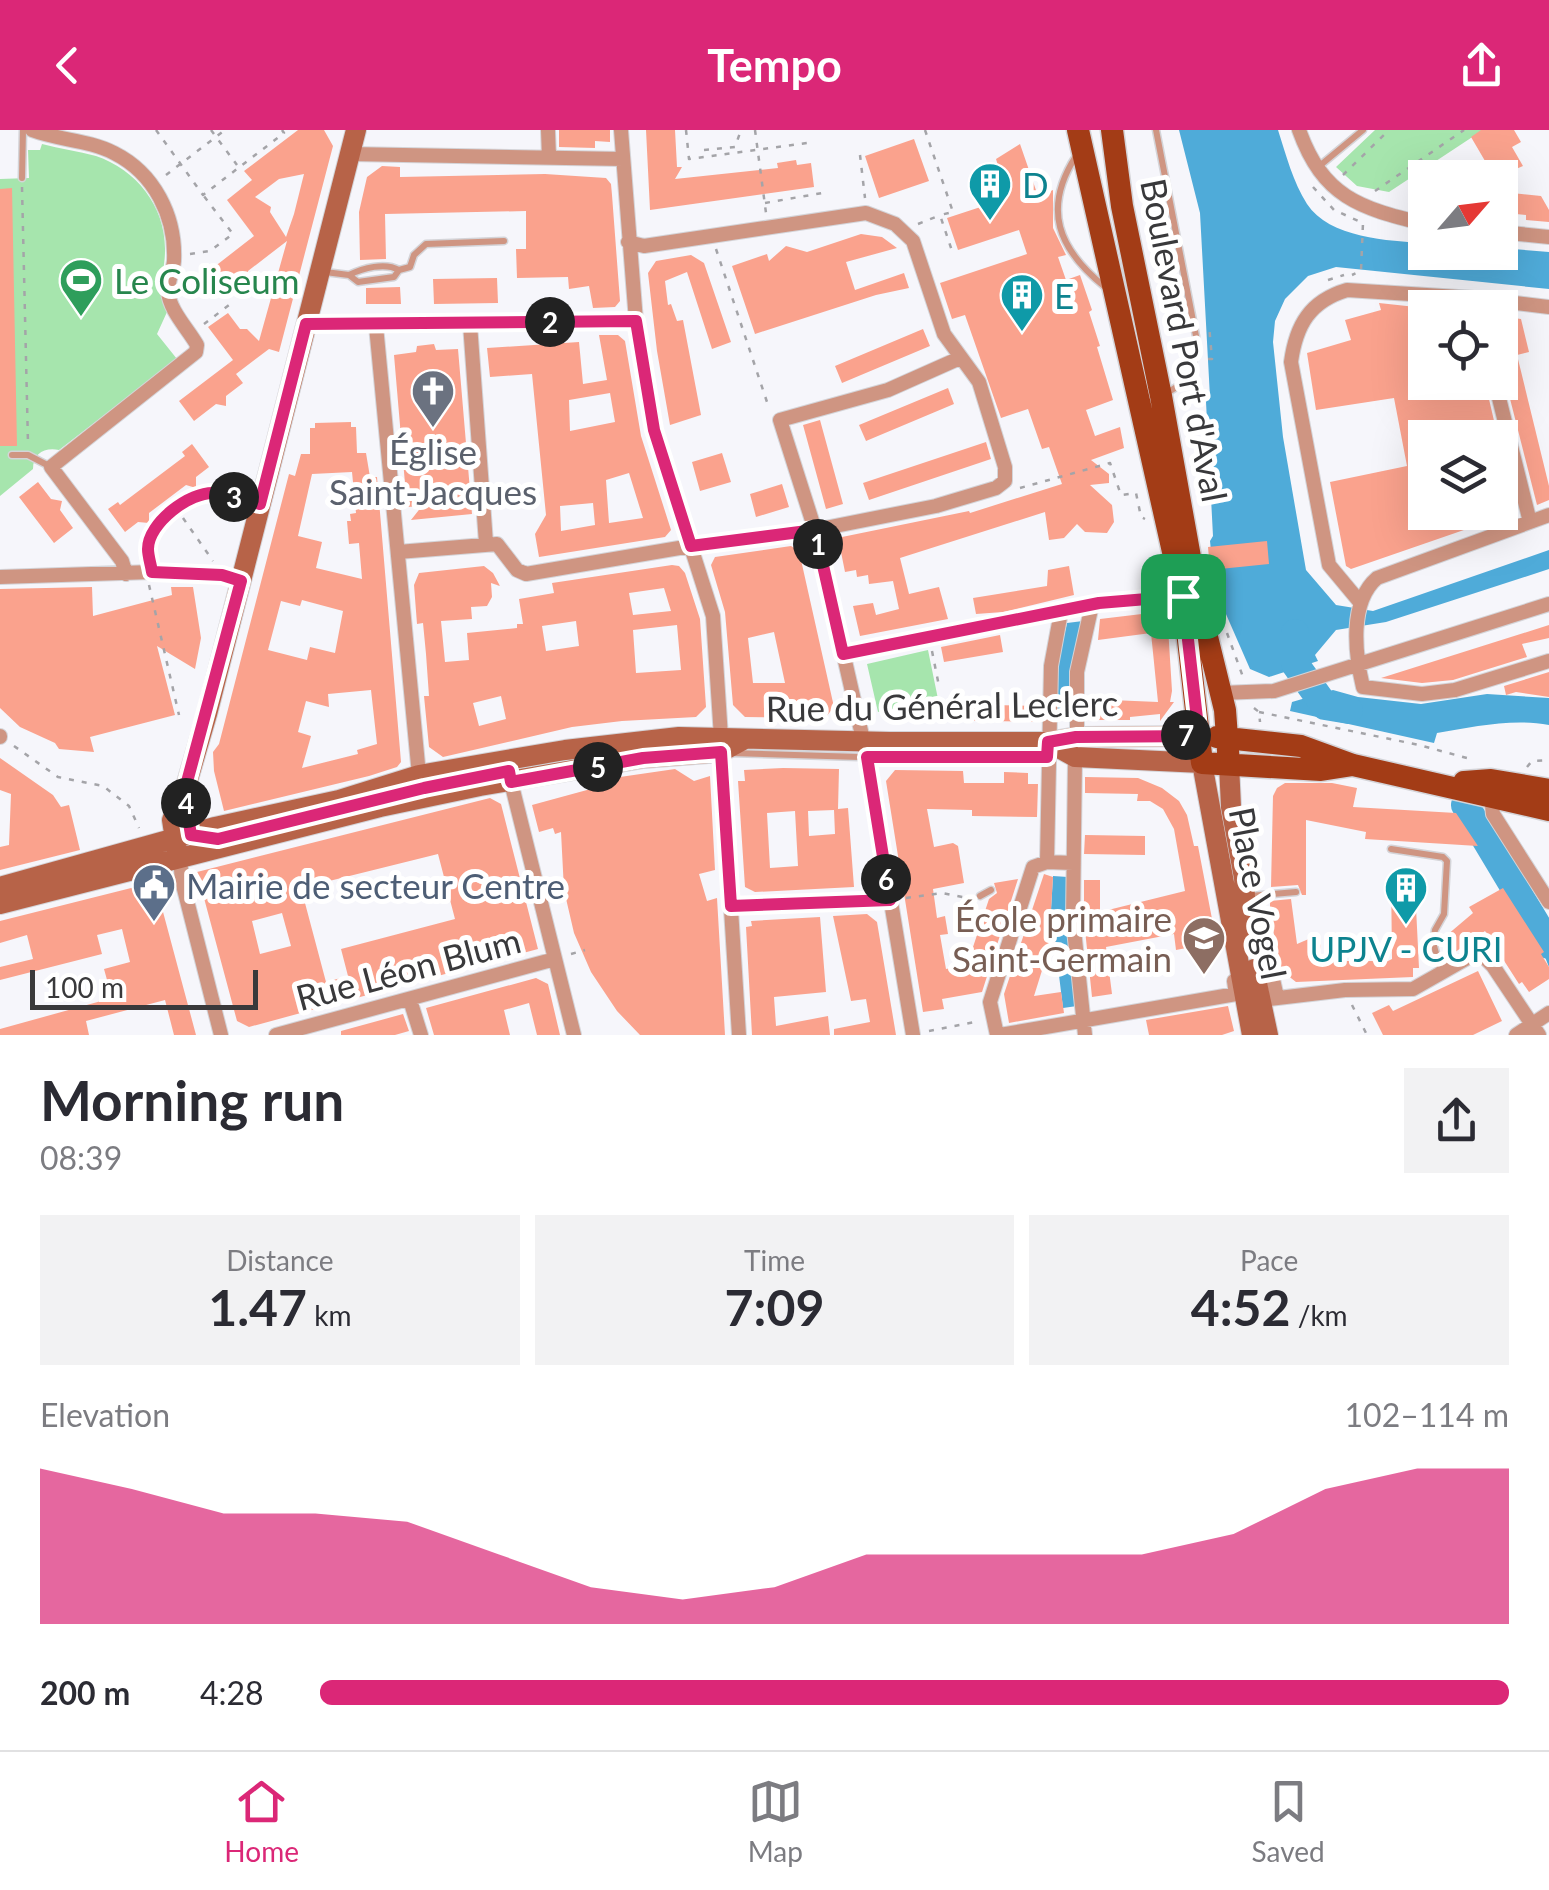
<!DOCTYPE html>
<meta charset="utf-8">
<style>
:root{--surface:#fff;--page:#f2f2f3;--text:#2b2b33;--muted:#7c7c81;--line:#e1e1e2;--accent:#db2777}
body{margin:0;font-family:Lato,sans-serif;background:var(--page);color:var(--text);height:100vh;display:flex;flex-direction:column;font-size:38px;white-space:nowrap}
*{box-sizing:border-box;margin:0}
p{font-size:32px;color:var(--muted)}
.icon{flex:none;width:55px;height:55px;fill:none;stroke:currentColor;stroke-width:2;stroke-linecap:round;stroke-linejoin:round}
.map{position:relative;height:905px;overflow:hidden}
.details{display:flex;flex-direction:column;background:var(--surface);flex:1}
.details>*{flex:none}
.needle{width:65px;rotate:62deg}
.controls{position:absolute;left:1408px;top:30px;display:grid;gap:20px}
.controls a{display:grid;place-items:center;width:110px;height:110px;border-radius:0px;background:var(--surface);box-shadow:0 10px 40px #0002;font-size:50px}
.scale{position:absolute;left:30px;bottom:25px;width:228px;box-sizing:border-box;padding-left:10px;border:5px solid #39393b;border-top:0;font-size:28px;line-height:35px;white-space:nowrap;color:#39393b;-webkit-text-stroke:8px #fff;paint-order:stroke}
.pin{position:absolute;display:grid;place-items:center;width:85px;height:85px;color:#fff;margin:-42px;border-radius:20px;box-shadow:0 5px 15px #0006}
.km{position:absolute;width:50px;height:50px;margin:-25px;border-radius:50%;background:#222;color:#fff;font-size:28px;line-height:50px;text-align:center}
.round{display:grid;place-items:center;flex:none;width:105px;height:105px;border-radius:0px;background:var(--page)}
.summary{display:flex;align-items:center;justify-content:space-between;height:170px;padding:0 40px}
h1{font-size:55px;font-weight:700;line-height:75px}
.stats{display:grid;grid-template-columns:repeat(3,1fr);gap:15px;height:170px;padding:10px 40px}
.stats div{display:grid;align-content:center;border-radius:0px;background:var(--page);text-align:center}
.stats b{font-size:50px;font-weight:700}
.stats small{font-size:28px;font-weight:400}
.stats p{font-size:28px}
.chart{height:280px;padding:20px 40px}
.chart p{display:flex;justify-content:space-between}
.chart svg{width:100%;height:180px;margin-top:10px;fill:var(--accent);opacity:.7}
ul{padding:0 40px;list-style:none;font-size:32px}
li{display:grid;grid-template-columns:160px 120px 1fr;align-items:center;height:75px}
li i{height:25px;border-radius:12px;background:var(--accent)}
header{display:flex;justify-content:space-between;align-items:center;height:130px;padding:0 40px;background:var(--accent);color:#fff;font-size:45px;font-weight:700}
.dock{display:flex;justify-content:space-around;align-items:center;height:140px;border-top:2px solid var(--line);background:var(--surface);font-size:28px;color:var(--muted)}
.dock a{display:grid;justify-items:center;gap:5px}
.dock .active{color:var(--accent)}
.map>svg:first-child{display:block}
</style>
<header><svg class="icon" aria-label="back" viewBox="0 0 24 24"><path d="M15 5l-7 7 7 7"/></svg>Tempo<svg class="icon" aria-label="share" viewBox="0 0 24 24"><path d="M12 15V3M7 8l5-5 5 5M5 13v7h14v-7"/></svg></header>
<div class="map">
<svg width="1549" height="905" viewBox="0 0 1549 905">
<rect width="100%" height="100%" fill="#f6f6fb"/>
<!-- green -->
<path fill="#a6e5ad" d="M1375 0H1483L1389 62 1357 56 1336 37Z
M42 14C60 19 78 21 96 26 137 40 166 77 165 121 165 143 155 161 167 182L157 204 177 229 59 320C44 317 33 324 33 339L0 366V49L29 48 28 20H40Z
M928 520 938 569 878 582 867 534Z"/>
<!-- water -->
<path fill="#4fabd9" d="M1179 0H1278C1286 25 1293 52 1307 74 1329 108 1389 111 1425 113V122H1500V118L1549 122V159L1336 137 1308 146 1285 169 1275 191 1273 212 1283 307 1306 440 1336 475 1373 481 1549 420V439L1386 492 1336 500 1315 525 1318 531 1269 547 1250 539 1215 459 1210 411 1213 406 1206 272 1210 267 1200 83Z
M1083 491 1071 590H1056V540L1067 493Z
M1333 560 1358 567 1421 574 1487 564 1549 568V595C1512 588 1473 597 1437 603L1434 613 1290 581 1292 572Z
M1053 746 1068 747 1067 776 1077 876 1063 878 1051 780Z
M1518 750 1549 800V837L1537 807 1506 757Z"/>
<g fill="none" stroke-linecap="round" stroke-linejoin="round">
<!-- river -->
<path stroke="#4fabd9" stroke-width="28" d="M1295 503V534L1325 576 1349 580
M1465 675 1549 815"/>
</g>
<!-- building -->
<path fill="#faa28d" fill-rule="evenodd" d="M298 0H324L333 16 279 222 269 219 236 244 243 253 226 266V276L216 274 194 291 179 271 233 230 208 197 228 183 240 199H247L259 211 287 111 248 141V153L237 150 215 167 200 148 254 106 227 70 252 50 244 41ZM304 44 294 84 286 107 270 82 271 77 255 67 279 49Z
M559 0H610V12L595 11V18L559 17Z
M646 0H675L677 37H682L675 49 778 38 777 33 796 30 797 35 811 33 814 57 650 80Z
M1481 0H1514L1521 12 1512 17 1523 36 1495 48 1471 7Z
M914 9 929 51 879 68 865 26Z
M1020 14 1038 66 1053 60V98L1066 125 1058 127 1066 150 1080 145 1092 180 1089 182 1100 216 1097 217 1113 270 1086 280 1095 306 1120 297 1124 318 1091 330 1109 344V353L1090 355 1112 375 1114 392 1107 403 1085 402 1077 394 1064 408 1049 410 1045 382 900 428 909 464 939 457 948 489 860 506 853 476 873 473 876 485 899 479 893 451 869 454 868 445 857 447 856 440 845 442 839 412 842 407 969 381 970 383 1062 354 1049 317 1042 319 1028 279 1001 288 965 185 952 189 940 153 1027 124 1019 100 958 120 947 88 1008 68 996 29Z
M382 36 400 37V47L545 44 606 48 611 54 612 65 620 171 615 177 593 178 589 156 569 159 568 147 517 148 516 119H526V81L385 84 386 129 360 130 359 82 367 47Z
M12 58 17 316H0V59Z
M1503 62 1541 66 1549 80V92L1526 90V85L1516 84Z
M861 104 882 107 897 118 846 132 855 160 904 143 909 158 876 165 755 204 732 136 767 124 769 131 786 116 807 122Z
M691 125 704 133 731 212 712 219 687 142 665 151 668 175 671 174 677 191 683 190 701 285 670 295 657 221 648 143 656 131Z
M497 148 498 173 434 174 433 149Z
M400 157 401 174H366V158Z
M1379 173 1425 178V252H1485L1498 308H1425V382H1500V374L1510 371 1503 349 1500 350V316L1516 382 1351 439 1346 436 1330 352 1407 336 1394 268 1316 280 1307 223 1351 210 1345 190 1381 180Z
M1500 186 1521 189 1529 222 1517 225 1549 356V370L1537 375 1505 249 1500 243Z
M923 199 930 216 842 253 835 236Z
M599 205H618L625 211 641 306 671 400 665 407 539 427 535 404 546 385 532 244 490 247 487 218 579 212 583 254 607 250ZM610 263 615 292 570 301 569 270ZM629 343 643 388 609 393 606 350ZM593 373 595 395 561 401 560 376Z
M434 214 436 220 458 219 472 384 411 390 422 376 407 377 394 225 416 222 417 216Z
M948 258 954 274 866 311 859 295Z
M820 290 843 374 826 379 803 295Z
M351 292V297H356L357 323H366L370 347H377L401 632 397 637 369 646 224 681 214 641 213 622 219 614 289 344 295 346 301 324H310V298H315V293ZM352 342 356 383 350 384 351 391H347L349 414 359 413 362 449 316 438 322 412 298 406 312 344ZM302 470 343 481 335 523 310 517 307 530 268 520 281 471 300 476ZM371 560 377 614 357 620 358 624 302 638 311 606 298 602 306 571 329 577 328 564Z
M986 312 991 329 869 370 863 353Z
M192 314 209 337 196 347V358L186 355 149 383V393L138 392 125 402 108 379 118 372 120 375 185 326 182 322Z
M722 323 731 352 700 361 692 332Z
M38 352 51 369 62 371 60 380 73 398 54 413 19 367Z
M782 354 789 377 756 387 750 364Z
M1267 411 1269 434 1210 440 1208 417Z
M791 416 799 421 834 577 825 588 745 587 733 575 725 482 711 435 715 427ZM774 502 785 553H753L748 508Z
M672 435 679 436 685 443 700 489 706 577 696 587 622 591 572 597 443 627 429 617 424 566H429L426 524 423 493 417 494 414 455 419 443 484 436 493 443 500 456 491 453 492 467 487 476 471 477 472 489 441 491 445 532 469 530 467 503 517 498V494H523L519 469 554 463 552 453ZM664 458 671 481 633 485 629 463ZM576 491 579 516 546 521 542 496ZM677 495 681 540 636 543 633 500ZM501 566 506 589 479 596 473 573Z
M1069 436 1074 465 1003 482 976 484 973 468 1047 456 1048 440Z
M92 457 93 486 172 465 171 457H193L201 508 195 539 157 516 175 585 90 607 94 622 59 619 55 613 20 597 0 578V459Z
M1167 481 1172 561 1170 572H1174L1160 591V584L1130 587V590H1088V569L1158 572 1151 503 1098 510 1100 489Z
M1549 495V508L1522 514 1527 527 1453 550 1422 553 1381 548Z
M1000 505 1003 522 944 532 941 517Z
M1549 542V567L1516 562 1506 565 1504 556Z
M938 574 1040 576 1039 592 937 590Z
M0 628 53 665 61 677 69 675 80 720 0 740V717L9 715 11 664 0 660Z
M783 638 839 639 838 679 848 678 854 757 755 762 745 757 738 651H745L744 640ZM834 680 835 704 809 706 808 681ZM795 681 798 736 770 738 767 683Z
M675 639 694 651 710 646 715 740 699 744 707 771 717 768 725 905H640L617 881 591 842 574 803 564 760 561 702 555 704 553 698 539 702 532 675 598 657 620 647Z
M895 640 963 641 964 653H1004V642L1028 643V654H1038L1037 687 972 686V680L927 679 934 717 953 713 958 716 964 753 933 759 937 788 945 786 948 804 940 805 946 839 967 835 989 769 997 763 994 753 1018 749 982 862 942 869 944 879 923 882 886 651Z
M1085 647 1138 648 1162 658 1179 671 1187 685 1194 716H1198L1213 794 1212 813 1176 820 1174 804 1106 817 1112 864 1092 867 1084 790V750H1100V782L1185 761 1174 699 1163 679 1150 671H1137L1138 664 1085 663Z
M1285 653H1332L1357 658 1353 677 1456 683 1478 716 1365 709 1366 702 1306 690V765H1302L1298 755 1271 757 1273 666 1277 658Z
M490 668 501 674 538 819 249 897 237 891 197 742ZM438 724 455 789 341 819 348 846 326 852 301 758ZM282 783 291 816 260 824 252 791Z
M1085 705 1145 706V725L1084 724Z
M1418 742 1415 757 1419 838H1413V847L1296 852 1282 841 1270 786V771L1291 769 1297 814 1311 808 1318 809 1321 816 1317 831H1388L1392 829 1391 743Z
M1044 744 1053 747 1051 780 1056 817 1049 818 1034 866 1061 862 1064 883 1009 893 1004 864Z
M155 752 196 905H174L165 870 86 891 89 905H0V899L112 868 104 839 130 832 122 799 97 805 102 824 0 850V837L33 829 27 805 0 813V791Z
M1503 758 1544 822 1541 824 1549 837V849L1529 862 1522 852 1519 854 1485 801 1451 825 1440 811 1473 783 1469 777Z
M867 784 877 792 896 905H834V899L870 892 866 869 851 871 833 786Z
M820 787 826 862 774 867 776 896 828 886 830 905H752L746 797 752 796 751 791Z
M1478 841 1502 891 1473 905H1383L1372 883 1389 875 1393 881Z
M536 848 548 854 560 905H537L529 873 504 880 510 905H434L426 878Z
M1228 876 1234 901 1222 905H1149L1146 890Z
M403 884 409 901 395 905H341V901Z"/>
<g fill="none" stroke-linecap="round" stroke-linejoin="round">
<!-- lane casing -->
<g stroke="#d4d4d8" stroke-width="9">
<path id="lane" d="M1156 0 1196 206 1192 247 1167 263
M1076 26C1042 79 1058 119 1105 157
M1317 38 1363 0
M22 48 23 0
M325 142 349 145 358 152 394 147 399 140 410 137 414 125 426 114 504 111
M349 145C363 138 385 132 399 140
M12 325H28L51 337
M152 441C151 434 147 424 148 417 149 393 186 365 209 362 223 360 241 369 254 373
M731 623 892 628 1049 627
M1391 719 1443 727 1447 731 1444 784 1435 800 1433 812 1441 842
M980 766 991 760
M1250 766 1296 762"/>
</g>
<!-- street casing -->
<g stroke="#d4d4d8" stroke-width="16">
<path id="street" d="M32 0C58 10 89 10 114 23 154 43 176 86 174 131 173 141 168 151 168 161 169 180 188 199 197 215L196 222 51 337 122 431 126 444
M548 0 549 27
M621 0 636 191 654 301 713 486 721 607
M1299 0C1323 67 1359 78 1425 94
M350 24 623 29
M1500 102 1549 107
M306 194 636 191
M470 194 486 413
M376 196 419 645
M1495 252 1530 392
M1549 385 1377 448C1349 472 1355 524 1363 557L1422 564 1455 560 1549 531
M398 422 497 414 517 440 526 444 691 416 815 400 936 376 996 358 1005 351V337L979 252 944 204 913 111 895 94 866 83 644 116 628 112
M0 447 152 442 222 445 241 451
M1359 471 1329 435 1291 232C1296 195 1310 171 1347 160L1474 168 1549 177
M843 524 1092 475 1183 466
M1221 563 1274 561 1549 474
M0 606V607
M1077 607V542L1092 475
M721 622 739 905
M1075 627 1073 790 1085 905
M509 644 574 905
M1491 666 1493 684 1549 772
M180 728 182 751 221 905
M1047 732 1051 536 1061 482
M731 776 890 770
M410 870 421 905
M1261 870 1345 860 1413 859 1471 826 1482 825 1493 836 1539 905
M276 905 555 829
M913 905 867 627 815 400 780 290 888 260 960 228
M997 905 990 872 1033 737 1047 732 1073 733
M1000 905 1236 864 1234 851 1272 845 1277 867
M1516 905 1549 883"/>
</g>
<!-- secondary casing -->
<g stroke="#d4d4d8" stroke-width="22">
<path id="secondary" d="M1048 612 1075 627 1202 633 1252 905
M1229 634 1231 677 1244 748 1247 806
M177 722 172 690 184 663 207 584 356 0
M0 757 215 697 339 670 419 645 565 620 679 607 890 612H1048L1077 607 1199 606
M0 774 380 677 480 656 643 628 721 622 745 609
M1254 839 1268 905"/>
</g>
<!-- primary casing -->
<g stroke="#d4d4d8" stroke-width="25">
<path id="primary" d="M1078 0 1183 466 1202 633 1321 640 1353 635
M1112 0 1122 76 1161 266 1197 466 1225 580 1229 634
M1217 607 1301 616 1353 635 1549 680
M1464 652 1491 650 1549 660"/>
</g>
<!-- path -->
<path stroke="#a4a4a8" stroke-width="2.5" stroke-dasharray="5 8" stroke-linecap="butt" d="M156 0 203 65 284 3 282 0
M211 0 237 35
M686 0 689 29 814 12
M755 0 766 83
M925 0 953 82 940 85 952 121
M704 20 735 17 741 0
M860 25 865 68
M166 45 225 0
M1343 45 1389 0
M22 57 28 314
M1313 57 1334 80 1363 93 1361 141 1352 145
M1375 61 1464 0
M765 73 822 63
M918 94 938 86
M716 119 769 278
M190 124 210 121 233 104 203 65
M1328 150 1344 145
M204 194 233 172
M1208 229H1212L1209 195
M1020 358 1110 333 1121 365 1136 363 1141 387 1145 389
M183 388 213 431
M149 455 179 585
M1227 503 1243 547
M932 521 939 556H936
M1254 578 1259 582 1260 592
M1259 582 1419 615 1474 630
M14 616 58 647 103 656 129 676 139 698
M1527 637 1532 631 1549 630
M906 768 942 763 967 768
M571 824 585 820
M1352 875 1367 905
M929 901 980 891"/>
<!-- lane -->
<use href="#lane" stroke="#cf9582" stroke-width="6"/>
<!-- street -->
<use href="#street" stroke="#cf9582" stroke-width="14"/>
<!-- secondary -->
<use href="#secondary" stroke="#b76348" stroke-width="20"/>
<!-- primary -->
<use href="#primary" stroke="#a33c16" stroke-width="22"/>
</g>
<g fill="none" stroke-linecap="round" stroke-linejoin="round">
<!-- route casing -->
<g stroke="#fff" stroke-width="20">
<path id="route" d="M636 191 654 300 691 416 815 400 843 524 1099 473 1183 466 1199 606 1076 607 1048 612 1047 627H867L890 770 731 776 721 622 643 628 511 652 509 641 424 658 218 709 191 705 184 663 241 451 222 445 152 442C151 435 148 426 148 419 148 393 190 361 215 363 230 364 245 371 260 374L306 194Z"/>
</g>
<!-- route -->
<use href="#route" stroke="#db2777" stroke-width="12"/>
</g>
<!-- icons -->
<defs>
<g id="building-pin" transform="scale(2.25)"><path d="M0 17L-7.5 6A9.5 9.5 0 1 1 7.5 6Z" fill="#0f9aa8" stroke="#fff"/><path d="M-4-6H4V6H1V3H-1V6H-4ZM-2.5-4.3h1.7v1.8h-1.7ZM.8-4.3h1.7v1.8H.8ZM-2.5-1h1.7V.8h-1.7ZM.8-1h1.7V.8H.8Z" fill="#fff"/></g>
<g id="stadium-pin" transform="scale(2.25)"><path d="M0 17L-7.5 6A9.5 9.5 0 1 1 7.5 6Z" fill="#2e9e5b" stroke="#fff"/><path d="M0-5a6.5 5 0 1 0 0 10a6.5 5 0 1 0 0-10ZM-3.5-1.8h7v3.6h-7Z" fill="#fff"/></g>
<g id="church-pin" transform="scale(2.25)"><path d="M0 17L-7.5 6A9.5 9.5 0 1 1 7.5 6Z" fill="#6b7280" stroke="#fff"/><path d="M-1.2-6h2.4v3.5h3.3v2.4h-3.3V6h-2.4V-.1h-3.3v-2.4h3.3Z" fill="#fff"/></g>
<g id="civic-pin" transform="scale(2.25)"><path d="M0 17L-7.5 6A9.5 9.5 0 1 1 7.5 6Z" fill="#5c6f8a" stroke="#fff"/><path d="M-.6-6.5H3V-4.5H.6V-3L4-1V1h2V6H-6V1h2V-1L-.6-3ZM-1.2 2.5V6h2.4V2.5Z" fill="#fff"/></g>
<g id="school-pin" transform="scale(2.25)"><path d="M0 17L-7.5 6A9.5 9.5 0 1 1 7.5 6Z" fill="#8d6e63" stroke="#fff"/><path d="M0-5L7-2L0 1L-7-2ZM-4 1L0 2.5L4 1V4Q0 6-4 4Z" fill="#fff"/></g>
</defs>
<g fill-rule="evenodd">
<use href="#building-pin" x="990" y="54"/>
<use href="#stadium-pin" x="81" y="150"/>
<use href="#building-pin" x="1022" y="165"/>
<use href="#church-pin" x="433" y="261"/>
<use href="#civic-pin" x="154" y="755"/>
<use href="#building-pin" x="1406" y="758"/>
<use href="#school-pin" x="1204" y="808"/>
</g>
<g text-anchor="middle" dominant-baseline="central" stroke-width="10" stroke-linejoin="round" paint-order="stroke">
<!-- culture labels -->
<g font-size="35" fill="#0d838f" stroke="#fff" text-anchor="start">
<text x="1022" y="54">D</text>
<text x="1054" y="165">E</text>
<text x="1406" y="818" text-anchor="middle">UPJV - CURI</text>
</g>
<!-- leisure labels -->
<g font-size="35" fill="#27864d" stroke="#fff" text-anchor="start">
<text x="114" y="150">Le Coliseum</text>
</g>
<!-- street labels -->
<g font-size="35" fill="#39393b" stroke="#fff">
<text transform="translate(1185 210) rotate(79)">Boulevard Port d'Aval</text>
<text transform="translate(942 575) rotate(-1)">Rue du Général Leclerc</text>
<text transform="translate(1259 763) rotate(79)">Place Vogel</text>
<text transform="translate(408 838) rotate(-15)">Rue Léon Blum</text>
</g>
<!-- worship labels -->
<g font-size="35" fill="#5b616d" stroke="#fff">
<text x="433" y="321">Église<tspan x="433" dy="40">Saint-Jacques</tspan></text>
</g>
<!-- service labels -->
<g font-size="35" fill="#4e5e75" stroke="#fff" text-anchor="start">
<text x="186" y="755">Mairie de secteur Centre</text>
</g>
<!-- education labels -->
<g font-size="35" fill="#785e54" stroke="#fff" text-anchor="end">
<text x="1172" y="788">École primaire<tspan x="1172" dy="40">Saint-Germain</tspan></text>
</g>
</g>
</svg>
<div class="controls">
<a><svg class="needle" viewBox="-14 -14 28 28"><path d="M0-13l5 13h-10z" fill="#e53935"/><path d="M0 13l5-13h-10z" fill="#7c7c81"/></svg></a>
<a><svg class="icon" aria-label="locate" viewBox="0 0 24 24"><circle cx="12" cy="12" r="6"/><path d="M12 2v4M12 18v4M2 12h4M18 12h4"/></svg></a>
<a><svg class="icon" aria-label="layers" viewBox="0 0 24 24"><path d="M12 4l9 5-9 5-9-5zM3 14l9 5 9-5"/></svg></a>
</div>
<div class="scale">100 m</div>
<div class="pin" style="left:1183px;top:466px;background:#1e9e55"><svg class="icon" aria-label="arrive" viewBox="0 0 24 24"><path d="M6 21V4h12l-3 4 3 4H6"/></svg></div>
<b class="km" style="left:818px;top:414px">1</b>
<b class="km" style="left:550px;top:192px">2</b>
<b class="km" style="left:234px;top:367px">3</b>
<b class="km" style="left:186px;top:673px">4</b>
<b class="km" style="left:598px;top:637px">5</b>
<b class="km" style="left:886px;top:749px">6</b>
<b class="km" style="left:1186px;top:605px">7</b>
</div>
<section class="details">
<div class="summary"><div><h1>Morning run</h1><p>08:39</p></div><a class="round"><svg class="icon" aria-label="share" viewBox="0 0 24 24"><path d="M12 15V3M7 8l5-5 5 5M5 13v7h14v-7"/></svg></a></div>
<div class="stats">
<div><p>Distance</p><b>1.47<small> km</small></b></div>
<div><p>Time</p><b>7:09</b></div>
<div><p>Pace</p><b>4:52<small> /km</small></b></div>
</div>
<div class="chart"><p><span>Elevation</span>102–114 m</p>
<svg viewBox="0 0 160 44" preserveAspectRatio="none"><path d="M0 44V6L10 11L20 17L30 17L40 19L50 27L60 35L70 38L80 35L90 27L100 27L110 27L120 27L130 22L140 11L150 6L160 6V44z"/></svg>
</div>
<ul>
<li><b>200 m</b>4:28<i style="width:100%"></i></li>
</ul>
</section>
<nav class="dock">
<a class="active"><svg class="icon" aria-label="home" viewBox="0 0 24 24"><path d="M3 11l9-7 9 7M6 9v11h12V9"/></svg>Home</a>
<a><svg class="icon" aria-label="map" viewBox="0 0 24 24"><path d="M3 6l6-2 6 2 6-2v14l-6 2-6-2-6 2zM9 4v14M15 6v14"/></svg>Map</a>
<a><svg class="icon" aria-label="saved" viewBox="0 0 24 24"><path d="M7 4h10v16l-5-4-5 4z"/></svg>Saved</a>
</nav>
